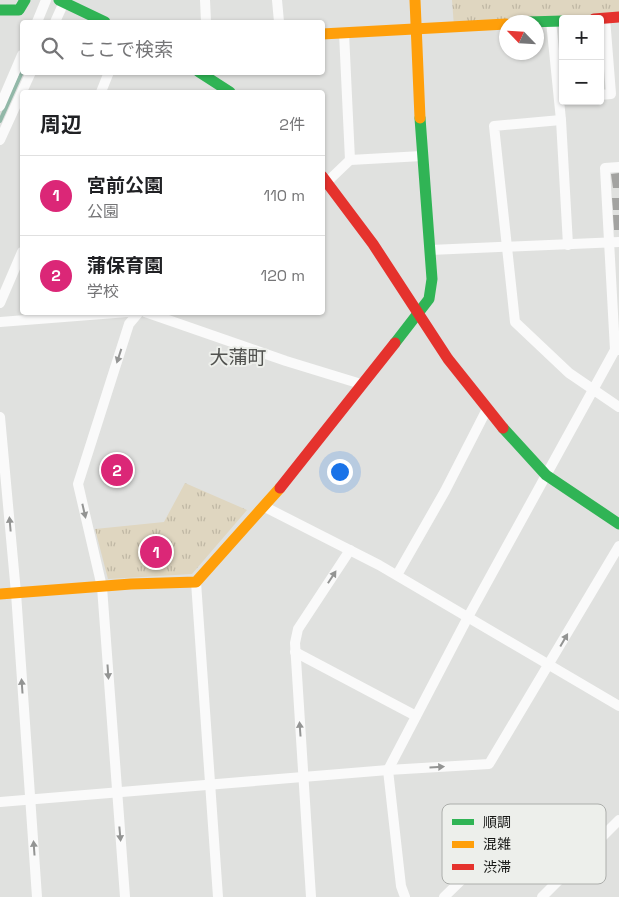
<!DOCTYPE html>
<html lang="ja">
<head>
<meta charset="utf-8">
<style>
	:root { --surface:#fff; --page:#f6f6f6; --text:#202124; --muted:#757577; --line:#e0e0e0; --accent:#db2777 }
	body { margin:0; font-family:"Space Grotesk","Noto Sans JP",sans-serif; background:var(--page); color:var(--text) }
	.controls { position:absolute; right:15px; top:15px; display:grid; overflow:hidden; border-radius:5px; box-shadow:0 1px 4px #0004 }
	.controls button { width:45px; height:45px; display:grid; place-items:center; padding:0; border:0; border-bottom:1px solid var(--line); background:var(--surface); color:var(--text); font:25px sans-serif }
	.compass { position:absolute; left:499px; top:15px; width:45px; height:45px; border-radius:50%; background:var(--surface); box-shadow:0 1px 4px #0004; rotate:295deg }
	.you { position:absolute; left:339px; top:471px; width:18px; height:18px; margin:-12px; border:4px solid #fff; border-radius:50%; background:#1a73e8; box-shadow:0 0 0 8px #1a73e833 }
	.badge { display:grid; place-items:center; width:32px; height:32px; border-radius:50%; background:var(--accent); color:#fff; font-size:16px; font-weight:700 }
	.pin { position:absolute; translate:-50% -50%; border:2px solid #fff; box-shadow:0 1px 5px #0006 }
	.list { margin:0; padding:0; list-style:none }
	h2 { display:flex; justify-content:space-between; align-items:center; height:65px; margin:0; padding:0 20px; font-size:21px }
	h2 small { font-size:16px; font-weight:400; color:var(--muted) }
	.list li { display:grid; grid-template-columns:32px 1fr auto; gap:15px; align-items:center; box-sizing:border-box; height:80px; padding:0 20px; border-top:1px solid var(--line) }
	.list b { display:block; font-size:19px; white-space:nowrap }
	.list p { margin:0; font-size:16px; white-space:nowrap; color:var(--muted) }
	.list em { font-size:16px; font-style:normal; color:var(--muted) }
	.icon { flex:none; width:28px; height:28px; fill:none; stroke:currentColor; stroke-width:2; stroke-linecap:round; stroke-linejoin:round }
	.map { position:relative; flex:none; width:619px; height:897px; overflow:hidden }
	.search { position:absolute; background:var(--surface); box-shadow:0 1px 4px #0004; left:20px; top:20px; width:305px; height:55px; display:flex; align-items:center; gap:12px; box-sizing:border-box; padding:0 18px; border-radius:5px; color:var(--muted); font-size:19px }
	.panel { position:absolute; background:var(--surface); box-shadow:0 1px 4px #0004; left:20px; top:90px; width:305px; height:225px; border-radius:5px }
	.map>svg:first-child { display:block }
	.park { fill:url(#park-tufts) }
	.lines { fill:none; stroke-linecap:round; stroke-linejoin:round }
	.stream { stroke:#92b8a8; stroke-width:4 }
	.building { fill:#a3a3a1 }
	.street { stroke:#fafafa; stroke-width:10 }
	.fast { stroke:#30b455; stroke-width:11 }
	.slow { stroke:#ff9f0a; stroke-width:11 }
	.jam { stroke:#e5322d; stroke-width:11 }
	.oneway { fill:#939493 }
	.labels { text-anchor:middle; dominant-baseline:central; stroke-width:4; stroke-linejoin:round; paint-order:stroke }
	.neighbourhood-label { font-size:19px; fill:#51524f; stroke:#edefeb }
	.key { fill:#edefeb; stroke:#acaeab; stroke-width:1 }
	.key-label { font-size:14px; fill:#161715 }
</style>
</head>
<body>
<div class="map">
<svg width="619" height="897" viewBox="0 0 619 897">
	<defs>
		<pattern id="park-tufts" width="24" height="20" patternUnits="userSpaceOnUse" patternTransform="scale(1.25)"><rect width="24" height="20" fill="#dfd6c0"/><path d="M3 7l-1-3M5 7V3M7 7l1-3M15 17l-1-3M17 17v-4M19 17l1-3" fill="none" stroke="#bfb7a4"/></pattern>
	</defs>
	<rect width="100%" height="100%" fill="#e0e1df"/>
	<g class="park">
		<path d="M 452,0 L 619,0 L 619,17 L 454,27 Z"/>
		<path d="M 185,483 L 247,510 L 192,574 L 108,579 L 95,529 L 164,522 Z"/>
	</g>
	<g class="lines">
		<path class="stream" d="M 0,121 L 22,72"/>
	</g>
	<g class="building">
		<path d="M 619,173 L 619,188 L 613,188 L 611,174 Z"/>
		<path d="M 612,198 L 619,198 L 619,210 L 613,210 Z"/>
		<path d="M 613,215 L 619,215 L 619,230 L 614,230 Z"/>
	</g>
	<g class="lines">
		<g class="street">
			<path d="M 205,0 L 206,22"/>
			<path d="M 277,0 L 279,22"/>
			<path d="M 551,21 L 561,120 L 494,126 L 515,322 L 569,373 L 619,407"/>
			<path d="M 37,22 L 46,0"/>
			<path d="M 55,22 L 65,0"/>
			<path d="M 344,33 L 350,160"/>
			<path d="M 101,92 L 109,72"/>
			<path d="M 600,95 L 611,94 L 605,18"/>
			<path d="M 0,106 L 22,55"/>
			<path d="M 561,120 L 568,245"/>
			<path d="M 0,140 L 31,72"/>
			<path d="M 328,181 L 350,160 L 422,156"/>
			<path d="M 430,250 L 619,242"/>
			<path d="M 0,303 L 22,252"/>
			<path d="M 145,312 L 286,361 L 361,384"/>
			<path d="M 0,322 L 128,312"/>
			<path d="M 615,350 L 605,168 L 619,167"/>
			<path d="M 0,417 L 16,593 L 37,897"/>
			<path d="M 265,507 L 379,565 L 619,706"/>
			<path d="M 397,575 L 445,491 L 487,409"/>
			<path d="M 196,582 L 218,897"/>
			<path d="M 295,652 L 416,716"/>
			<path d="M 0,802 L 388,770 L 489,764 L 619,546"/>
			<path d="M 125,897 L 102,587 L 78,484 L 129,324 L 139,312"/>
			<path d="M 311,897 L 295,643 L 298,629 L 350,550"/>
			<path d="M 405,897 L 401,886 L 388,770 L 468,617 L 615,350 L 619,350"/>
			<path d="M 444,897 L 528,815 L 575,861"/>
			<path d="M 542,897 L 619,820"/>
		</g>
		<g class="fast">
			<path d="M 59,0 L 105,22"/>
			<path d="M 0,10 L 19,10 L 25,0"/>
			<path d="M 527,22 L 563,21"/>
			<path d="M 199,72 L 230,92"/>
			<path d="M 395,343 L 429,299 L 432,279 L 420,118"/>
			<path d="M 503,428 L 546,475 L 619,524"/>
		</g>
		<g class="slow">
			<path d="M 415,0 L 420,118"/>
			<path d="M 322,34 L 506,24"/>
			<path d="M 0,594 L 131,584 L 196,582 L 280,488"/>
		</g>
		<g class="jam">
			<path d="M 594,19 L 619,17"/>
			<path d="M 322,176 L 373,244 L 448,359 L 503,428"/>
			<path d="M 280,488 L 395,343"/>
		</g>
	</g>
	<defs><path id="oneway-solid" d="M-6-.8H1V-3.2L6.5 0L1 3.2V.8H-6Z" transform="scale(1.25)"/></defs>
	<g class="oneway">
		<use href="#oneway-solid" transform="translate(119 356) rotate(108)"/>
		<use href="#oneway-solid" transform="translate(84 511) rotate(77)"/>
		<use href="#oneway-solid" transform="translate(10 524) rotate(-95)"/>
		<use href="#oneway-solid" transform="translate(332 577) rotate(-57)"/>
		<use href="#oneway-solid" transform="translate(564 640) rotate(-60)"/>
		<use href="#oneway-solid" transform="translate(108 672) rotate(86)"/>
		<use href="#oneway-solid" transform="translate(22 686) rotate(-94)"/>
		<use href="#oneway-solid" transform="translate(300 729) rotate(-94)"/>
		<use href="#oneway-solid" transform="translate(437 767) rotate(-3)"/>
		<use href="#oneway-solid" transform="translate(120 834) rotate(85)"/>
		<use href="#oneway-solid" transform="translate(34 848) rotate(-94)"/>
	</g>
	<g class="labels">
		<g class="neighbourhood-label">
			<text x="238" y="357">大蒲町</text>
		</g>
	</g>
	<rect x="442" y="804" width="164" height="80" rx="8" class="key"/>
	<rect x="452" y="819" width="22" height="6" fill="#30b455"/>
	<rect x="452" y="841" width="22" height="7" fill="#ff9f0a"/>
	<rect x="452" y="864" width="22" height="6" fill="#e5322d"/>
	<g class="key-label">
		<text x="483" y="827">順調</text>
		<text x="483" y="849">混雑</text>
		<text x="483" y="872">渋滞</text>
	</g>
</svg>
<div class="controls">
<button>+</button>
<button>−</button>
</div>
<svg class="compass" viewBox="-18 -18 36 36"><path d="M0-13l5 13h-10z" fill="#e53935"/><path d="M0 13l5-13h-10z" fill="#757577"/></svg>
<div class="you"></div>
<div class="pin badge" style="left:156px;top:552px">1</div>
<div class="pin badge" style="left:117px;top:470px">2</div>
<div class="search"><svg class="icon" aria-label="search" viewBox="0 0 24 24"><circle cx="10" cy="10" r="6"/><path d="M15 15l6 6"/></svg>ここで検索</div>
<section class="panel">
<h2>周辺<small>2件</small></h2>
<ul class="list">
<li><span class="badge">1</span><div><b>宮前公園</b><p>公園</p></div><em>110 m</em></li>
<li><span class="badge">2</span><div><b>蒲保育園</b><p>学校</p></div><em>120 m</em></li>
</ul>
</section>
</div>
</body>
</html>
